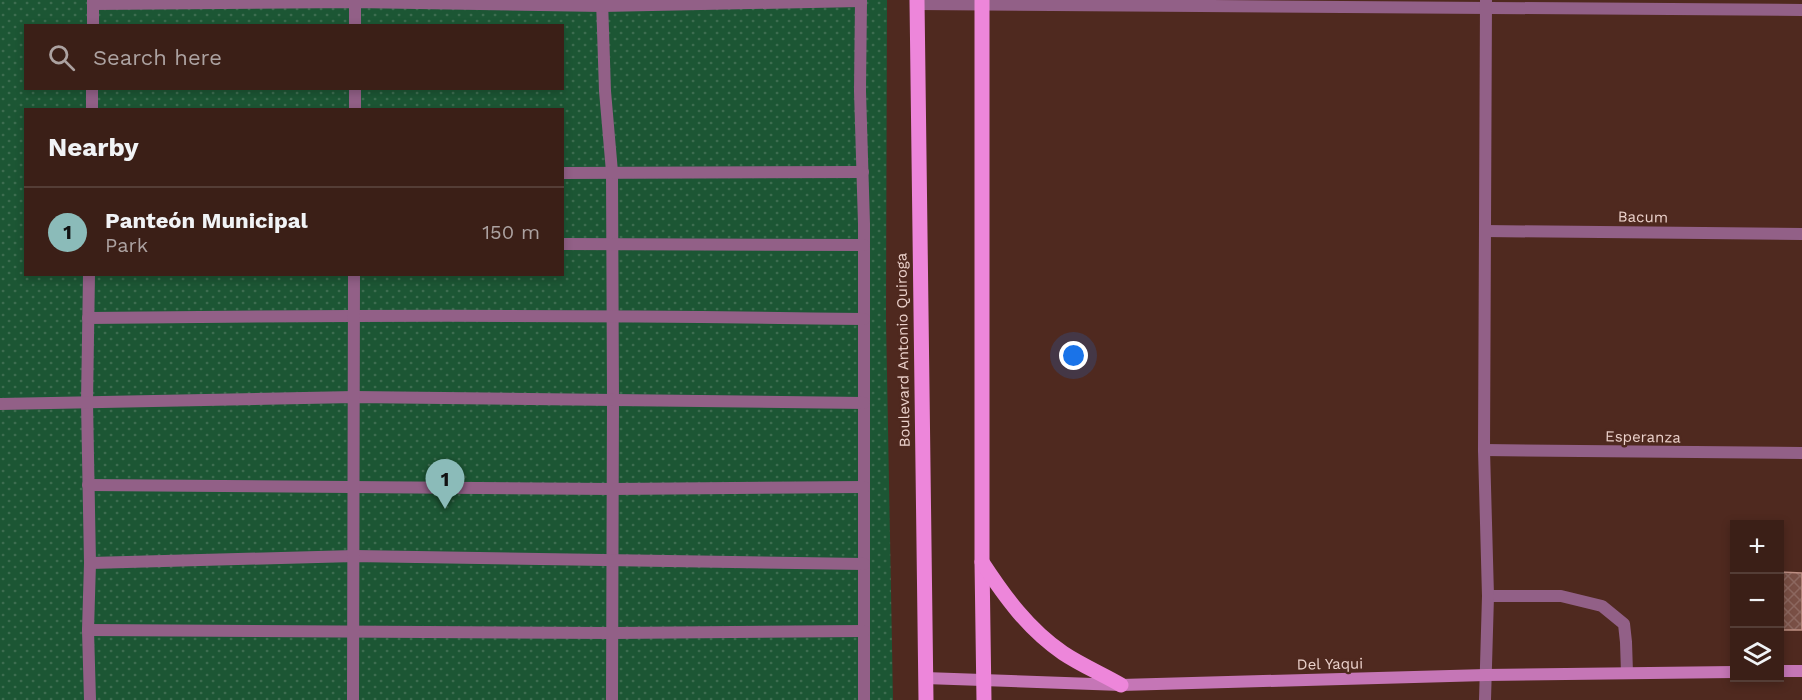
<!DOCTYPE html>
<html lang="en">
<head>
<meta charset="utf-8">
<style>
	:root { --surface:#3b1f17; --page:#462c24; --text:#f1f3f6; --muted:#aca2a1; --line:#543d36; --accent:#8bbbb9 }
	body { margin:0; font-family:"Work Sans",sans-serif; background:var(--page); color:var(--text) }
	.controls { position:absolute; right:18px; bottom:18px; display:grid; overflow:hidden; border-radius:0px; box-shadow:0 3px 9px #0003 }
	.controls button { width:54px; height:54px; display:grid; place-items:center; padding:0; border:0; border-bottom:2px solid var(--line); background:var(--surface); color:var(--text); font:30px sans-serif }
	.you { position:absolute; left:1074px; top:356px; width:21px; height:21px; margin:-15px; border:4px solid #fff; border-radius:50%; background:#1a73e8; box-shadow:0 0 0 9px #1a73e833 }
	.badge { display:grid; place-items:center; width:39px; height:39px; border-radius:50%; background:var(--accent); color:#111; font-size:20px; font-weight:700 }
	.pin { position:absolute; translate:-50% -50px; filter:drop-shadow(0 2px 3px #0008) }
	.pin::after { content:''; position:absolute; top:32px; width:21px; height:18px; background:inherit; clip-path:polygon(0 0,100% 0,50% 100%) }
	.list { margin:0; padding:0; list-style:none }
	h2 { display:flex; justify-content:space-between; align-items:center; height:78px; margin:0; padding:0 24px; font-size:26px }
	h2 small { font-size:20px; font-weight:400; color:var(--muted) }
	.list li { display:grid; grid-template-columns:39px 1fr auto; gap:18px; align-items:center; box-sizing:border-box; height:90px; padding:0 24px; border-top:2px solid var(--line) }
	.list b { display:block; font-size:22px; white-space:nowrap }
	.list p { margin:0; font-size:20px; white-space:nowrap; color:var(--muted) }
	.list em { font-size:20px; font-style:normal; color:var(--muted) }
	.icon { flex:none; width:33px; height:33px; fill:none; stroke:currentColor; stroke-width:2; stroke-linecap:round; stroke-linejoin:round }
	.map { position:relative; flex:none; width:1802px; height:700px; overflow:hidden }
	.search { position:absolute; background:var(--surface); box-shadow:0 3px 9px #0003; left:24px; top:24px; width:540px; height:66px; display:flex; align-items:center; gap:15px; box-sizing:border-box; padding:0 21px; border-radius:0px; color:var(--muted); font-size:22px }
	.panel { position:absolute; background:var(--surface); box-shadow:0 3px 9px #0003; left:24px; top:108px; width:540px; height:168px; border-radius:0px }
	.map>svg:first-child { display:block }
	.park { fill:url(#park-dots); fill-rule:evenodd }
	.building { fill:url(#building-cross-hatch); stroke:#bd8e83; stroke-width:1.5 }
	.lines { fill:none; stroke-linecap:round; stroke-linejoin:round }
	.service { stroke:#926087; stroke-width:12 }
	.minor { stroke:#926087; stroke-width:12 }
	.secondary { stroke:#c576b6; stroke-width:12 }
	.primary { stroke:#ed86da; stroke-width:15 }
	.labels { text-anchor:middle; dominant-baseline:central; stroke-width:5; stroke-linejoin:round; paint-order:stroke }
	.street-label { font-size:15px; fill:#ecd2cc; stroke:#4f291f }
</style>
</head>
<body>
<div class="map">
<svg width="1802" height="700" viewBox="0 0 1802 700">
	<defs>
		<pattern id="park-dots" width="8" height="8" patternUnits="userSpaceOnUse" patternTransform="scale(1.5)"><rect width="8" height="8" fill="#1c5634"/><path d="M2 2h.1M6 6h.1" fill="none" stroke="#3d6d50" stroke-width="1.8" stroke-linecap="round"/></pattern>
		<pattern id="building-cross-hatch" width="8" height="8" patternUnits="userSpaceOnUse" patternTransform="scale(1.5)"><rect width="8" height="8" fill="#794f45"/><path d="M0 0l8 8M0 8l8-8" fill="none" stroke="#8c675f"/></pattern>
	</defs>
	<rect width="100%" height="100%" fill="#4f291f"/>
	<path class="park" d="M 0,0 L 887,0 L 886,319 L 893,700 L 0,700 ZM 26,26 L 562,26 L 562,88 L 26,88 ZM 26,110 L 562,110 L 562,274 L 26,274 Z"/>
	<path class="building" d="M 1780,572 L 1802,573 L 1802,630 L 1780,630 Z"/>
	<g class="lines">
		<g class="service">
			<path d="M 602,0 L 605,91 L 612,172 L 613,400 L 612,700"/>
			<path d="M 861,0 L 860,91 L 864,224 L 864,700"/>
			<path d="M 93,4 L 355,2 L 602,6 L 861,1"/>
			<path d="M 93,26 L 93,0"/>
			<path d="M 355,26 L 355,0"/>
			<path d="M 92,110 L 92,88"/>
			<path d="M 355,110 L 355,88"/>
			<path d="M 562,173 L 863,172"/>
			<path d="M 562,244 L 864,245"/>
			<path d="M 89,274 L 87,402 L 90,563 L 88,630 L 90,700"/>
			<path d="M 88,318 C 347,315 605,315 864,319"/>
			<path d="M 0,404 L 354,397 L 864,403"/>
			<path d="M 88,485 L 612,489 L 864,487"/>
			<path d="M 90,563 L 354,556 L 864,564"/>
			<path d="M 1488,596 L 1561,596 L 1602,606 L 1624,624 L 1626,642 L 1627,673"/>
			<path d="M 88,630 L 612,633 L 864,631"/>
			<path d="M 353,700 L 354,274"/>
		</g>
		<g class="minor">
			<path d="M 917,4 L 1802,10"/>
			<path d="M 1485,231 L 1802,234"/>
			<path d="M 1484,450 L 1802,453"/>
			<path d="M 1485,700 L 1488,596 L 1484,450 L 1486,0"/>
		</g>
		<g class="secondary">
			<path d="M 1780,671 L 1802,671"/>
			<path d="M 925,678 L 1121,685 L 1486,675 L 1734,672"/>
		</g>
		<g class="primary">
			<path d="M 917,0 L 926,700"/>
			<path d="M 982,0 L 982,562 L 984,700"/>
			<path d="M 982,562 C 1005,597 1028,629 1063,653 C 1081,665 1102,674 1121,685"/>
		</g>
	</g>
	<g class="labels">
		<g class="street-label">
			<text transform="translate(1643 217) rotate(1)">Bacum</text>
			<text transform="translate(903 350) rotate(-91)">Boulevard Antonio Quiroga</text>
			<text transform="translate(1643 437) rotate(1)">Esperanza</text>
			<text transform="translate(1330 664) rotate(-1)">Del Yaqui</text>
		</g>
	</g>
</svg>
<div class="controls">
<button>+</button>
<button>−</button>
<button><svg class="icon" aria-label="layers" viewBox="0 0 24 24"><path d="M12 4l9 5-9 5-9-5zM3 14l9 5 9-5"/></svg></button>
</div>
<div class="you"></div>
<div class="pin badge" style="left:445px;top:509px">1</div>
<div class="search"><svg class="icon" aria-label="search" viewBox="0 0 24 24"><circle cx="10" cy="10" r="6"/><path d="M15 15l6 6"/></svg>Search here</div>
<section class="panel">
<h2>Nearby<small></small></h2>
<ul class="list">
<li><span class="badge">1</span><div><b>Panteón Municipal</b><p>Park</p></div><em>150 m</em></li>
</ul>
</section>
</div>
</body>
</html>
